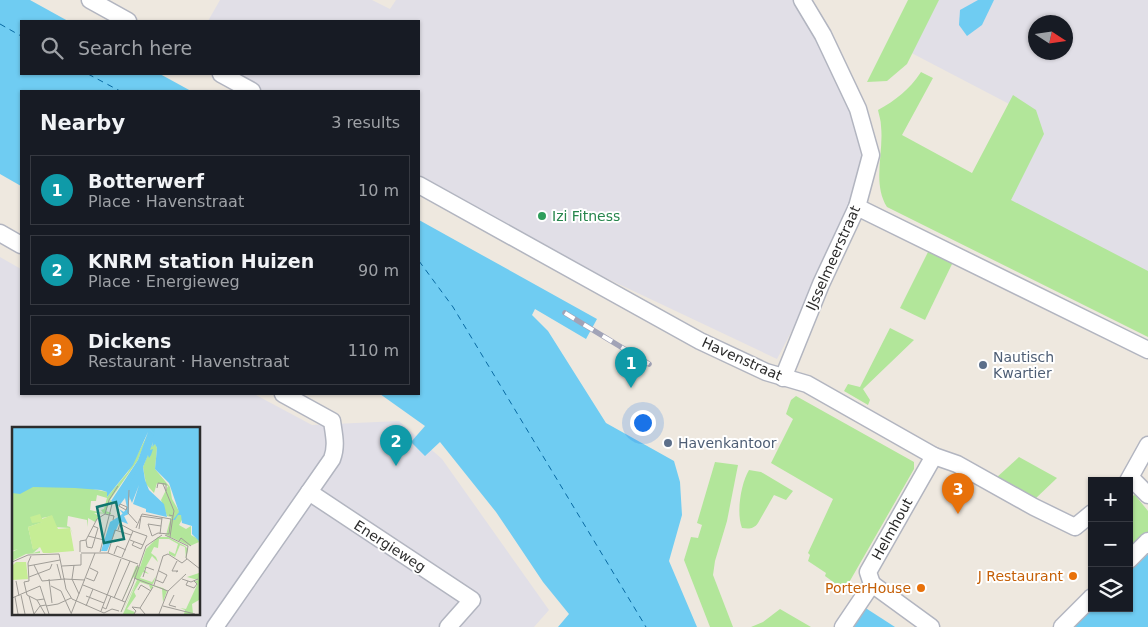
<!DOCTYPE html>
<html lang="en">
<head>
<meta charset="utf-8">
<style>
	:root { --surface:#171b24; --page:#20242c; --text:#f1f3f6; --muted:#9ea1a6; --line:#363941; --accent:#7c3aed }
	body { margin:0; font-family:"DejaVu Sans",sans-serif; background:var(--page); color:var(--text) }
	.controls { position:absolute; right:15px; bottom:15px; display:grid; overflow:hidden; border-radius:0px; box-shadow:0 1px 4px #0004 }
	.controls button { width:45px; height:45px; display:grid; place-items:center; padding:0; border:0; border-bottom:1px solid var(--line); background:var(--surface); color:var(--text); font:25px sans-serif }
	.compass { position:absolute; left:1028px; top:15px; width:45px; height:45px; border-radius:50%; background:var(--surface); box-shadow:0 1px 4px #0004; rotate:102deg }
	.you { position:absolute; left:642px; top:422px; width:18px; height:18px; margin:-12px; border:4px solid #fff; border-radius:50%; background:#1a73e8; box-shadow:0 0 0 8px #1a73e833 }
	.badge { display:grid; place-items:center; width:32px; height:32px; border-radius:50%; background:var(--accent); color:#fff; font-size:16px; font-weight:700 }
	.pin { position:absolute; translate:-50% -41px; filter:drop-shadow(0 1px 2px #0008) }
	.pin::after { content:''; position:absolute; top:26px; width:18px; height:15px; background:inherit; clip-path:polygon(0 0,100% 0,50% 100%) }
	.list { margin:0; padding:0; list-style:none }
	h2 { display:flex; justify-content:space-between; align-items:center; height:65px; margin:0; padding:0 20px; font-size:21px }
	h2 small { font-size:16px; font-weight:400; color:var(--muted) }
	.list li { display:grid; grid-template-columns:32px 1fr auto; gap:15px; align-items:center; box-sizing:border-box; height:70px; margin:0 10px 10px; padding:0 10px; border:1px solid var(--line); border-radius:0px }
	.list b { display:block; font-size:19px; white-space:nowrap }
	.list p { margin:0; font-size:16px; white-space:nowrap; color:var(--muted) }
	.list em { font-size:16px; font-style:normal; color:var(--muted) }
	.icon { flex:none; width:28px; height:28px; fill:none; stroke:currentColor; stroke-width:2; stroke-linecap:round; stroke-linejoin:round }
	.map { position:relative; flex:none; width:1148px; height:627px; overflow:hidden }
	.search { position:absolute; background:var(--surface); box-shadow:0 1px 4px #0004; left:20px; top:20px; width:400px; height:55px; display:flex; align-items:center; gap:12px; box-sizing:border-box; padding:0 18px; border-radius:0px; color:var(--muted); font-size:19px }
	.panel { position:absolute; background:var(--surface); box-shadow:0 1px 4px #0004; left:20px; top:90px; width:400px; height:305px; border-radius:0px }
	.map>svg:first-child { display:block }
	.industrial { fill:#e1dfe7; fill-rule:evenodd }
	.green { fill:#b2e69a }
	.water { fill:#6fccf2 }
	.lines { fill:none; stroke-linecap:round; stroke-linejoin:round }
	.ferry { stroke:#096aa3; stroke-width:1; stroke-dasharray:6 5; stroke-linecap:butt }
	.street-casing { stroke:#b2b5c0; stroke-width:19 }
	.street { stroke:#fff; stroke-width:16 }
	.rail-casing { stroke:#a1a3b7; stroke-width:5.5 }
	.rail { stroke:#fff; stroke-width:4; stroke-dasharray:11; stroke-linecap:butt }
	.leisure-dot { fill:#2e9e5b; stroke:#fff; stroke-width:2 }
	.service-dot { fill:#5c6f8a; stroke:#fff; stroke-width:2 }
	.food-dot { fill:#e8710a; stroke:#fff; stroke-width:2 }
	.labels { text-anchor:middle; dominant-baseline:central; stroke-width:4; stroke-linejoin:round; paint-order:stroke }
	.leisure-label { font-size:14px; fill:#27864d; stroke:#fff; text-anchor:start }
	.street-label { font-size:14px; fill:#2c2c2c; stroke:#fff }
	.service-label { font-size:14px; fill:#4e5e75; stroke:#fff; text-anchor:start }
	.food-label { font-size:14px; fill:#c56008; stroke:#fff; text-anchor:end }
	.inset-river { fill:none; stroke:#6fccf2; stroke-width:2.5 }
	.inset-road { fill:none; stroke:#a09d97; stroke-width:1 }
	.view { fill:#0f766e; fill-opacity:0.15; stroke:#0f766e; stroke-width:2.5 }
	.inset-edge { fill:none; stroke:#2c2c2c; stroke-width:2.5 }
</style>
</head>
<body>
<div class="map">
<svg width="1148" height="627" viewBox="0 0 1148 627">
	<rect width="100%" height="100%" fill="#eee8df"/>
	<g class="industrial">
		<path d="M 220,0 L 372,0 L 390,9 L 396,0 L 802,0 L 871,155 L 857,207 L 777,359 L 477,217 L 419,185 L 419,91 L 252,91 L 221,74 L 419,74 L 419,21 L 208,21 Z"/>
		<path d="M 924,0 L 1148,0 L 1148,289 L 965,197 L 1013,106 L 900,47 ZM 1036,22 L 1066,22 L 1066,52 L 1036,52 Z"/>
		<path d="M 0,257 L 21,269 L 21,394 L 254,394 L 312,425 L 399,421 L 442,459 L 549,610 L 534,627 L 0,627 ZM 14,428 L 199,428 L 199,613 L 14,613 Z"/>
	</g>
	<g class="green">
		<path d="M 908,0 L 939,0 L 907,64 L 887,81 L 867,82 Z"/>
		<path d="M 921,72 L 933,78 L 902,135 L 972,173 L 1013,95 L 1036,110 L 1044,134 L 1011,200 L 1148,271 L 1148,337 L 887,207 C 872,183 884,153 881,126 C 881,121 879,115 878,110 C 896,100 909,90 921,72 Z"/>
		<path d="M 929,250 L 953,262 L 925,320 L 900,308 Z"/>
		<path d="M 890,328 L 914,340 L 863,389 L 870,400 L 868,405 L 844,391 L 848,384 L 860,387 Z"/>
		<path d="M 796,396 L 914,462 L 914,469 L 847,586 L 836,584 L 825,576 L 826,573 L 808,561 L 810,555 L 808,553 L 833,499 L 771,463 L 793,419 L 786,414 L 791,400 Z"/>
		<path d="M 1019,457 L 1057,478 L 1034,500 L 996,478 Z"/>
		<path d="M 715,462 L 738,465 L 727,521 L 715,561 L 713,575 L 733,627 L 710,627 L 684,560 L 691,537 L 698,538 L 702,525 L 697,523 Z"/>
		<path d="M 749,470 L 761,472 L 793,491 L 786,500 L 774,495 L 758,523 C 754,529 749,529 742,528 C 736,513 741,483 749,470 Z"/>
		<path d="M 1135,495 L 1148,511 L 1148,533 L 1129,552 L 1129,497 Z"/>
		<path d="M 780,609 L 811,627 L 751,627 L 763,622 Z"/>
	</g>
	<g class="water">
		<path d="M 0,0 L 30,0 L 68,21 L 21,21 L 21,74 L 160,74 L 191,91 L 21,91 L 21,186 L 0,174 Z"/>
		<path d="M 978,0 L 994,0 L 982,25 L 967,36 L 959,25 L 960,10 Z"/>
		<path d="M 419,220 L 597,319 L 586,339 L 535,309 L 532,315 L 548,331 L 606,423 L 674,461 L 680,482 L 682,515 L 669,561 L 697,627 L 558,627 L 569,614 L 543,582 L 496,512 L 440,442 L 425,456 L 411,442 L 425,426 L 380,394 L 419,394 Z"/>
		<path d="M 1148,554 L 1148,627 L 1071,627 L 1092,608 L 1129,608 L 1129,572 Z"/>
		<path d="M 864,607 L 895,627 L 851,627 Z"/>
	</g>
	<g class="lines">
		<g class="ferry">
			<path d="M 0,24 L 21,36"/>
			<path d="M 88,74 L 120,91"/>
			<path d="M 419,261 L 453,307 L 646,627"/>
		</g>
		<g class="street-casing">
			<g id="street">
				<path d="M 90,0 L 128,21"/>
				<path d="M 221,74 L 252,91"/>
				<path d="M 419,185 L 700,341 L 766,372 L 807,384 L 934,456 L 957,464 L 1034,507 L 1075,527 L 1092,513"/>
				<path d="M 857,207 L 1148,350"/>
				<path d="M 0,233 L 21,245"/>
				<path d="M 783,378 L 821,284 L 857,207 L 871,155 L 858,109 L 823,35 L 802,0"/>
				<path d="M 1131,478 L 1148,495"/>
				<path d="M 1128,481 L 1148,445"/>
				<path d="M 309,492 L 472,600 L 448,627"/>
				<path d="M 1129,560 L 1148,541"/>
				<path d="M 872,584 L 931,627"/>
				<path d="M 215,627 L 332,459 C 337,446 334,435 332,421 L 283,394"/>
				<path d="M 843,627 L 872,584 L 868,572 L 934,456"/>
				<path d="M 1062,627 L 1092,597"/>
			</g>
		</g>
		<use href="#street" class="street"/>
		<g class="rail-casing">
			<path id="rail" d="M 565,313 L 649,364"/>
		</g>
		<use href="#rail" class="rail"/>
	</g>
	<circle class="leisure-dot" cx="542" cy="216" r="5"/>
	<g class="service-dot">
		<circle cx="983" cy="365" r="5"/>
		<circle cx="668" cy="443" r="5"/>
	</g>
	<g class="food-dot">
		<circle cx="1073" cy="576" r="5"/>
		<circle cx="921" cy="588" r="5"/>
	</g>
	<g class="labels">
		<g class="leisure-label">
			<text x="552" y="216">Izi Fitness</text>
		</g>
		<g class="street-label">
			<text transform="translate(833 258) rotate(-66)">IJsselmeerstraat</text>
			<text transform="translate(742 359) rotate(24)">Havenstraat</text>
			<text transform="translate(892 529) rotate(-61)">Helmhout</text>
			<text transform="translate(390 546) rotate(33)">Energieweg</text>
		</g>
		<g class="service-label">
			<text x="993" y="357">Nautisch<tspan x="993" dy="16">Kwartier</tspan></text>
			<text x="678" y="443">Havenkantoor</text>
		</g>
		<g class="food-label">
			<text x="1063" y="576">J Restaurant</text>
			<text x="911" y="588">PorterHouse</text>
		</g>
	</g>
	<g transform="translate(12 427)">
		<rect width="188" height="188" fill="#eee8df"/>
		<path d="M 137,5 L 126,33 L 98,73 L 103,77 L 97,75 L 94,84 L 99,86 L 99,87 L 82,86 L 87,89 L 83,95 L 76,91 L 76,100 L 75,93 L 56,89 L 55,99 L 58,100 L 61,108 L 58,101 L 43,100 L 40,89 L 30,91 L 31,95 L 16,100 L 21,122 L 28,120 L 21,126 L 28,124 L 28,126 L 14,127 L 0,134 L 0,125 L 6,122 L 0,124 L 0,8 L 85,49 L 91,47 L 104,50 L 111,42 L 103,53 L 90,50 L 88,58 L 81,62 L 95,65 L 95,70 L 116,45 ZM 85,68 L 95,71 L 92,82 L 89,83 L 91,86 L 78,83 L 79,74 L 84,74 ZM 141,14 L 140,20 L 143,16 L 145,21 L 143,42 L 158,60 L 160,72 L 171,91 L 167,98 L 174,102 L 179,99 L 179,108 L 186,112 L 187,115 L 178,119 L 154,108 L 159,90 L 155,89 L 149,73 L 156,59 L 145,56 L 142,66 L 134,57 L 131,40 ZM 146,110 L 156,110 L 173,119 L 176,122 L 174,132 L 173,120 L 168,118 L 163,130 L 157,127 L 157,124 L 163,127 L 166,117 L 157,112 L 147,112 L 146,121 L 142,120 L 139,126 L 144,130 L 146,135 L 140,129 L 132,143 L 137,147 L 131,145 L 128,151 L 140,155 L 144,149 L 141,157 L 136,157 L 151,161 L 155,164 L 151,175 L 150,162 L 141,159 L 139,163 L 137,158 L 128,155 L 122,165 L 124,169 L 115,182 L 123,185 L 122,187 L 111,187 L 125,155 L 109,187 L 125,153 L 121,150 L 111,173 L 124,139 L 128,140 L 134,122 ZM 187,146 L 187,173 L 180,177 L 181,187 L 172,187 L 173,183 L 168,181 L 174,182 L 185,158 L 183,154 L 186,153 L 175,150 Z" fill="#b2e69a" fill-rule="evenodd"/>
		<path d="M 28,87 L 30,92 L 40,88 L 46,102 L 58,101 L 62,124 L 38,126 L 31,126 L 28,120 L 21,123 L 16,100 L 30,95 L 20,96 L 18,90 ZM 4,135 L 14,135 L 16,152 L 0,153 L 0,139 Z" fill="#c6ed95"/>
		<path d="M 0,0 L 187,0 L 187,114 L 180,107 L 180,99 L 170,96 L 169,88 L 166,88 L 163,93 L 161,93 L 167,85 L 157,56 L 143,42 L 145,21 L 143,17 L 140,20 L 141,15 L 138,23 L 141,22 L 139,28 L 137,31 L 136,28 L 131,40 L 133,53 L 137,63 L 152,77 L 155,90 L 134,85 L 134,82 L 121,77 L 127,58 L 120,76 L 117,69 L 117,87 L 112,89 L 116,97 L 108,94 L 95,124 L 89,124 L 98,95 L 111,87 L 107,82 L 112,85 L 115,81 L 113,71 L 107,79 L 99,74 L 126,33 L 136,5 L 121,38 L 95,70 L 95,65 L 89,63 L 63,61 L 21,60 L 8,67 L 0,66 Z" fill="#6fccf2"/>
		<path class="inset-river" d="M 116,73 L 117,56 L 144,0M 92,124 L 98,101 L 115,84"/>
		<path class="inset-road" d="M 151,57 L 162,84 L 161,89 L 157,88M 145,61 L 146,56 L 154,57 L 154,64M 117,63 L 116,86 L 125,96M 108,77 L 115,80 L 114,83 L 107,79 ZM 93,87 L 97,73 L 106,59M 81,99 L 86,101 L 81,118M 124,101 L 130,87 L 159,92 L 157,107 L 146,106 L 140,109 L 136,97 L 149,99M 127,102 L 129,89 L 150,92M 106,103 L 108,97 L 121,104M 148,107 L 150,91M 153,108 L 176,119 L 174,131 L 188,142M 76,109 L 92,113M 158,110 L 161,89M 74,113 L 75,120 L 80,121 L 81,118M 118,113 L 131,118 L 135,109 L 121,104M 167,114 L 169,111 L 179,119M 122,115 L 120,118 L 129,122 L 131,118M 68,125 L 68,114 L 74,113 L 85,92 L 93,87 L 102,89 L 101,93M 88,125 L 100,77M 69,126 L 96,126 L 126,137M 96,126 L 103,103 L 119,108M 47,127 L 54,162 L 60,172 L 92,186 L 100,182 L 107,184M 102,127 L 105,119 L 114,123M 151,129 L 156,127 L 170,136 L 175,132M 110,130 L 121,104M 0,135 L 16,128 L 47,127M 45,137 L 49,152M 22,138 L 30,154M 62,138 L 60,152 L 67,167M 16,139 L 48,133M 50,139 L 69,138 L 69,127M 164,145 L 166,144 L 160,144 L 165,134M 17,150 L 38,142 L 40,137M 131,150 L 134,140 L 142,143M 74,151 L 82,154 L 86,145 L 78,141M 122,151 L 156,164M 37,152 L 40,176M 52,152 L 73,153M 170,152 L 179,155 L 186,152M 144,153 L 151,156 L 155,148 L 147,144M 4,154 L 7,169M 17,154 L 16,136 L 19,129M 17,154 L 12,155 L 15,168 L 25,173 L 32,172M 30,154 L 53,152M 176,154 L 174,158 L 182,161 L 185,157 L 182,154M 121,157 L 134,119 L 150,108M 71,158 L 113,175M 142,158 L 151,129M 28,159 L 37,187M 39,159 L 49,164 L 59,186M 126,163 L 129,158 L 139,164M 156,164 L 174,147M 9,168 L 13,187M 162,168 L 157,178 L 164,180M 17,169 L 22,187M 74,169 L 92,176M 3,170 L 6,187M 0,171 L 28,159M 102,171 L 118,134M 25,173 L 33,187M 110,174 L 126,138M 34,179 L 46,177 L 59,171M 74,179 L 81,162M 151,179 L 183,187M 90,180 L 94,182 L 99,169M 89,184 L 109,132M 109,185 L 121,157M 22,187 L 28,179 L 34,178M 59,187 L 83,126M 122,187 L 124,184 L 120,180 L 128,181M 133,187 L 128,181 L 141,160M 147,187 L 156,164"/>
		<path class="view" d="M 104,75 L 112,112 L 92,116 L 85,80 Z"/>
		<rect width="188" height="188" class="inset-edge"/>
	</g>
</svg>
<div class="controls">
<button>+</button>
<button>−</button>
<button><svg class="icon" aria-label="layers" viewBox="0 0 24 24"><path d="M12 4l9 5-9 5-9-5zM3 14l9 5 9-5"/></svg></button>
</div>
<svg class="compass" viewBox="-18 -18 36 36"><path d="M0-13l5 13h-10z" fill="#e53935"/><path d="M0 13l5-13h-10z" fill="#9ea1a6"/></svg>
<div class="you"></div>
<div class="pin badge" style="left:631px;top:388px;background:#0f9aa8">1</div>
<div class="pin badge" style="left:396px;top:466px;background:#0f9aa8">2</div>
<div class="pin badge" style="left:958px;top:514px;background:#e8710a">3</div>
<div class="search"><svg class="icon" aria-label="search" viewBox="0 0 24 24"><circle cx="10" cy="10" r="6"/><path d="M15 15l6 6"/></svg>Search here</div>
<section class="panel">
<h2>Nearby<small>3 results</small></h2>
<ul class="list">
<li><span class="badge" style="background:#0f9aa8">1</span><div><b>Botterwerf</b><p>Place · Havenstraat</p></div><em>10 m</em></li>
<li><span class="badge" style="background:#0f9aa8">2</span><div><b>KNRM station Huizen</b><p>Place · Energieweg</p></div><em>90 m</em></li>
<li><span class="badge" style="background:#e8710a">3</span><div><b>Dickens</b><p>Restaurant · Havenstraat</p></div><em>110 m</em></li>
</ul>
</section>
</div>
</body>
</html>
